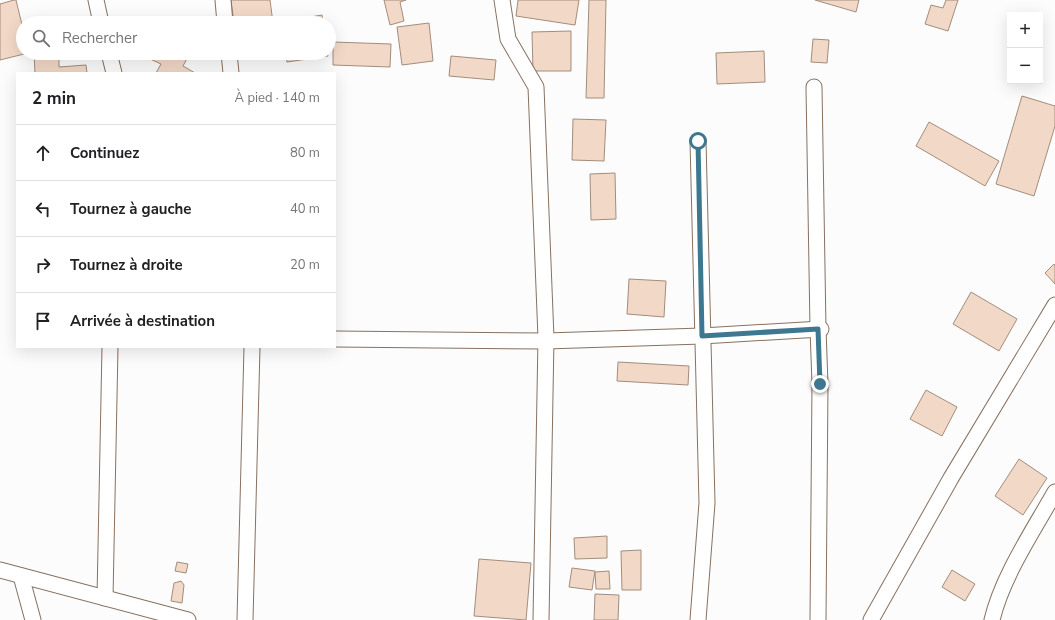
<!DOCTYPE html>
<html lang="fr">
<head>
<meta charset="utf-8">
<style>
	:root { --surface:#fff; --page:#f6f6f6; --text:#202124; --muted:#757577; --line:#e0e0e0 }
	body { margin:0; font-family:"Nunito Sans",sans-serif; background:var(--page); color:var(--text) }
	.controls { position:absolute; right:12px; top:12px; display:grid; overflow:hidden; border-radius:0px; box-shadow:0 4px 16px #0002 }
	.controls button { width:36px; height:36px; display:grid; place-items:center; padding:0; border:0; border-bottom:1px solid var(--line); background:var(--surface); color:var(--text); font:20px sans-serif }
	.stop { position:absolute; width:12px; height:12px; margin:-9px; border:3px solid #3d7890; border-radius:50%; background:#fff }
	.stop.end { background:#3d7890; border-color:#fff; box-shadow:0 1px 4px #0008 }
	.list { margin:0; padding:0; list-style:none }
	h2 { display:flex; justify-content:space-between; align-items:center; height:52px; margin:0; padding:0 16px; font-size:17px }
	h2 small { font-size:13px; font-weight:400; color:var(--muted) }
	.list li { display:grid; grid-template-columns:26px 1fr auto; gap:12px; align-items:center; box-sizing:border-box; height:56px; padding:0 16px; border-top:1px solid var(--line) }
	.list b { display:block; font-size:15px; white-space:nowrap }
	.list em { font-size:13px; font-style:normal; color:var(--muted) }
	.icon { flex:none; width:22px; height:22px; fill:none; stroke:currentColor; stroke-width:2; stroke-linecap:round; stroke-linejoin:round }
	.map { position:relative; flex:none; width:1055px; height:620px; overflow:hidden }
	.search { position:absolute; background:var(--surface); box-shadow:0 4px 16px #0002; left:16px; top:16px; width:320px; height:44px; display:flex; align-items:center; gap:10px; box-sizing:border-box; padding:0 14px; border-radius:22px; color:var(--muted); font-size:15px }
	.panel { position:absolute; background:var(--surface); box-shadow:0 4px 16px #0002; left:16px; top:72px; width:320px; height:276px; border-radius:0px }
	.map>svg:first-child { display:block }
	.building { fill:#f2d9c7; stroke:#a48c7b }
	.lines { fill:none; stroke-linecap:round; stroke-linejoin:round }
	.street-casing { stroke:#877160; stroke-width:17 }
	.street { stroke:#fff; stroke-width:15 }
	.route { stroke:#3d7890; stroke-width:5 }
</style>
</head>
<body>
<div class="map">
<svg width="1055" height="620" viewBox="0 0 1055 620">
	<rect width="100%" height="100%" fill="#fcfcfc"/>
	<g class="building">
		<path d="M 14,0 L 16,0 L 23,29 L 23,53 L 28,53 L 0,60 L 0,4 Z"/>
		<path d="M 231,0 L 270,0 L 273,23 L 234,23 Z"/>
		<path d="M 384,0 L 406,0 L 400,2 L 404,21 L 390,25 Z"/>
		<path d="M 518,0 L 579,0 L 575,25 L 516,16 Z"/>
		<path d="M 589,0 L 606,0 L 604,98 L 586,98 Z"/>
		<path d="M 815,0 L 859,0 L 856,12 Z"/>
		<path d="M 946,0 L 958,0 L 948,31 L 925,24 L 931,5 L 943,8 Z"/>
		<path d="M 322,15 L 323,23 L 281,23 L 281,22 Z"/>
		<path d="M 429,23 L 433,61 L 402,65 L 397,27 Z"/>
		<path d="M 571,31 L 571,71 L 533,71 L 532,32 Z"/>
		<path d="M 813,39 L 829,40 L 827,63 L 811,62 Z"/>
		<path d="M 333,42 L 391,44 L 390,67 L 333,65 Z"/>
		<path d="M 764,51 L 765,82 L 717,84 L 716,53 Z"/>
		<path d="M 34,53 L 59,53 L 59,67 L 86,65 L 87,73 L 35,73 Z"/>
		<path d="M 148,53 L 190,53 L 183,66 L 195,73 L 156,73 L 161,64 L 146,57 Z"/>
		<path d="M 286,53 L 327,53 L 328,56 L 287,62 Z"/>
		<path d="M 451,56 L 496,60 L 494,80 L 449,76 Z"/>
		<path d="M 1022,96 L 1055,106 L 1055,126 L 1034,196 L 996,184 Z"/>
		<path d="M 573,119 L 606,120 L 604,161 L 572,160 Z"/>
		<path d="M 929,122 L 999,161 L 985,186 L 916,146 Z"/>
		<path d="M 615,173 L 616,219 L 591,220 L 590,174 Z"/>
		<path d="M 1054,264 L 1055,266 L 1055,284 L 1045,273 Z"/>
		<path d="M 629,279 L 666,281 L 664,317 L 627,314 Z"/>
		<path d="M 971,292 L 1017,319 L 999,351 L 953,324 Z"/>
		<path d="M 618,362 L 689,366 L 688,385 L 617,381 Z"/>
		<path d="M 926,390 L 957,407 L 942,436 L 910,419 Z"/>
		<path d="M 1019,459 L 1047,478 L 1023,515 L 995,496 Z"/>
		<path d="M 607,536 L 607,558 L 575,559 L 574,538 Z"/>
		<path d="M 641,550 L 641,590 L 622,590 L 621,551 Z"/>
		<path d="M 479,559 L 531,563 L 526,620 L 474,616 Z"/>
		<path d="M 177,562 L 188,564 L 186,573 L 175,571 Z"/>
		<path d="M 572,568 L 595,571 L 592,590 L 569,587 Z"/>
		<path d="M 952,570 L 975,584 L 965,601 L 942,587 Z"/>
		<path d="M 609,571 L 610,589 L 596,589 L 595,572 Z"/>
		<path d="M 181,581 L 184,585 L 182,603 L 171,601 L 174,583 Z"/>
		<path d="M 595,594 L 619,595 L 618,620 L 594,620 Z"/>
	</g>
	<g class="lines">
		<g class="street-casing">
			<g id="street">
				<path d="M 96,0 L 101,23"/>
				<path d="M 223,0 L 225,23"/>
				<path d="M 502,0 L 508,39 L 536,87 L 546,338 L 541,620"/>
				<path d="M 109,53 L 114,73"/>
				<path d="M 229,53 L 231,73"/>
				<path d="M 814,87 L 818,329 L 820,384 L 818,620"/>
				<path d="M 335,339 L 546,341 L 702,336 L 821,329"/>
				<path d="M 0,570 L 188,620"/>
				<path d="M 21,576 L 33,620"/>
				<path d="M 105,598 L 110,347"/>
				<path d="M 245,620 L 252,347"/>
				<path d="M 698,620 L 707,503 L 698,141"/>
				<path d="M 871,620 L 951,478 L 1055,305"/>
				<path d="M 992,620 C 1002,577 1033,531 1055,492"/>
			</g>
		</g>
		<use href="#street" class="street"/>
	</g>
	<g class="lines">
		<path class="route" d="M 698,141 L 702,336 L 818,329 L 820,384"/>
	</g>
</svg>
<div class="controls">
<button>+</button>
<button>−</button>
</div>
<div class="stop" style="left:698px;top:141px"></div>
<div class="stop end" style="left:820px;top:384px"></div>
<div class="search"><svg class="icon" aria-label="search" viewBox="0 0 24 24"><circle cx="10" cy="10" r="6"/><path d="M15 15l6 6"/></svg>Rechercher</div>
<section class="panel">
<h2>2 min<small>À pied · 140 m</small></h2>
<ul class="list">
<li><svg class="icon" aria-label="ahead" viewBox="0 0 24 24"><path d="M12 20V5M6 11l6-6 6 6"/></svg><div><b>Continuez</b></div><em>80 m</em></li>
<li><svg class="icon" aria-label="left" viewBox="0 0 24 24"><path d="M17 20v-9H6M10 6l-5 5 5 5"/></svg><div><b>Tournez à gauche</b></div><em>40 m</em></li>
<li><svg class="icon" aria-label="right" viewBox="0 0 24 24"><path d="M7 20v-9h11M14 6l5 5-5 5"/></svg><div><b>Tournez à droite</b></div><em>20 m</em></li>
<li><svg class="icon" aria-label="arrive" viewBox="0 0 24 24"><path d="M6 21V4h12l-3 4 3 4H6"/></svg><div><b>Arrivée à destination</b></div></li>
</ul>
</section>
</div>
</body>
</html>
